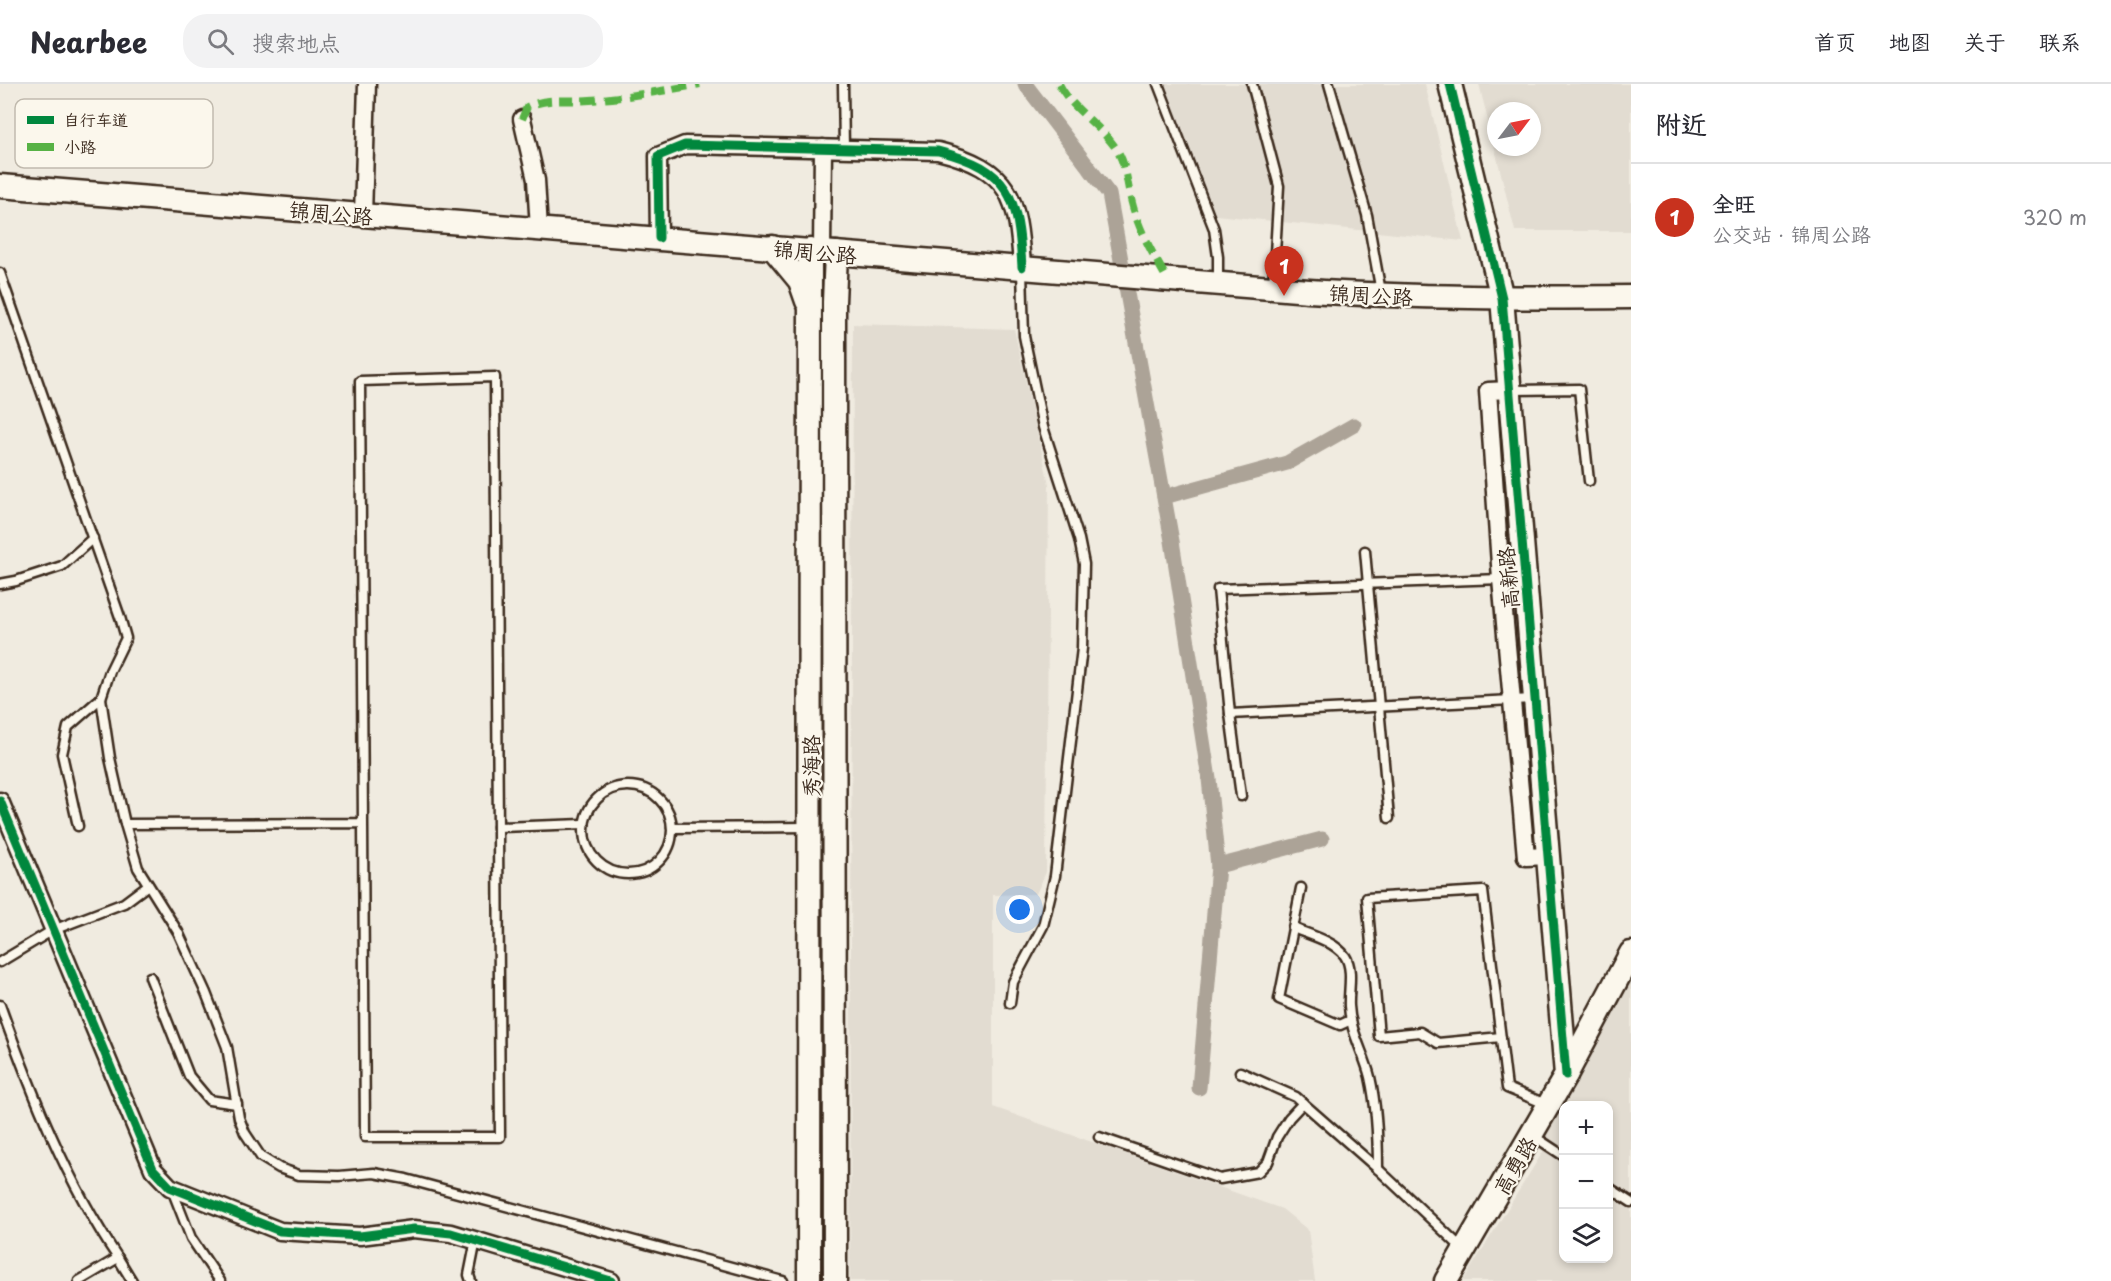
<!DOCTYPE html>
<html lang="zh">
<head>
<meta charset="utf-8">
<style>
	:root { --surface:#fff; --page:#f2f2f3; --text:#2b2b33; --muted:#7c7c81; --line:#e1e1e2; --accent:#c8321e }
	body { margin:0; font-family:"Playpen Sans","LXGW WenKai TC",sans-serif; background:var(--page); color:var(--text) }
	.controls { position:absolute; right:18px; bottom:18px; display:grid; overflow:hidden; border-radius:12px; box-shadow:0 3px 9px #0003 }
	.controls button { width:54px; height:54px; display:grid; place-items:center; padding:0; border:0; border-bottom:2px solid var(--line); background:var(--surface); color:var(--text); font:30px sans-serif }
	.compass { position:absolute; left:1487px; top:18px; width:54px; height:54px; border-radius:50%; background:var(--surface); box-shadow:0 3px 9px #0003; rotate:58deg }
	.you { position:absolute; left:1020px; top:826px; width:21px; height:21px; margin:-15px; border:4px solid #fff; border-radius:50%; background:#1a73e8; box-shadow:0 0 0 9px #1a73e833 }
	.badge { display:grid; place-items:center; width:39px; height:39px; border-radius:50%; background:var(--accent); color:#fff; font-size:20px; font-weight:700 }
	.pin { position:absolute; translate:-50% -50px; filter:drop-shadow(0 2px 3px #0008) }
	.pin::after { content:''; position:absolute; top:32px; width:21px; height:18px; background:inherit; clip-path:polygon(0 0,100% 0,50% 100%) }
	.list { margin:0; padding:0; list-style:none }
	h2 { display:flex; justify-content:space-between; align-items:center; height:78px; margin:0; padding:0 24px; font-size:26px }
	h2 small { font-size:20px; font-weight:400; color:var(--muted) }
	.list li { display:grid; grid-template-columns:39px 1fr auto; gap:18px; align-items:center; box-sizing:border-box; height:108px; padding:0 24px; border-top:2px solid var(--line) }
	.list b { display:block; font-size:22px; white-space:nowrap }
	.list p { margin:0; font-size:20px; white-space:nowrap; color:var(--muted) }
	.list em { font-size:20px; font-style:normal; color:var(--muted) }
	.icon { flex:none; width:33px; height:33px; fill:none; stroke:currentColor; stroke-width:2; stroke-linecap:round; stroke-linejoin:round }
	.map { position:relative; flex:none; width:1631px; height:1197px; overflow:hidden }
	header { display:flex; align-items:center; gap:36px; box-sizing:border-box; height:84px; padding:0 30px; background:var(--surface); border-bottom:2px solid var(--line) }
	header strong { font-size:28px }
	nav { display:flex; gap:33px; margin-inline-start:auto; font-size:21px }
	.search { width:420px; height:54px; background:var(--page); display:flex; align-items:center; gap:15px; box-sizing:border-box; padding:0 21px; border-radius:24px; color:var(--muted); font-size:22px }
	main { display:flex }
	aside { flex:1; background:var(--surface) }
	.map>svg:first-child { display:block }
	.built { fill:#e2dcd1; fill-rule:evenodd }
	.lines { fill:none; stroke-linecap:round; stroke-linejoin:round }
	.canal { stroke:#aca397; stroke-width:15 }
	.lane-casing { stroke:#3b2a1e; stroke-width:13 }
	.street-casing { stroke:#3b2a1e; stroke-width:21 }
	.secondary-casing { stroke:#3b2a1e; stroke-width:27 }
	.lane { stroke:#fbf7ec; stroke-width:8 }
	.street { stroke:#fbf7ec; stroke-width:16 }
	.secondary { stroke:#fbf7ec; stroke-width:22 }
	.quiet { stroke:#57b245; stroke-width:8; stroke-dasharray:15 8; stroke-linecap:butt }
	.cycleway-casing { stroke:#fbf7ec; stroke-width:13 }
	.cycleway { stroke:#00873e; stroke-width:9 }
	.labels { text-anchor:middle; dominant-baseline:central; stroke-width:4.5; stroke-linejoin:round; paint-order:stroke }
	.street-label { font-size:21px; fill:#3b2a1e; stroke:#fbf7ec }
	.key { fill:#fbf7ec; stroke:#c1baae; stroke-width:1.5 }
	.key-label { font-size:16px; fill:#3b2a1e }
</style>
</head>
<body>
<header>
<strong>Nearbee</strong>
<div class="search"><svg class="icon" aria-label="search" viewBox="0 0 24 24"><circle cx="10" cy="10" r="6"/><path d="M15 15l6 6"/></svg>搜索地点</div>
<nav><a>首页</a><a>地图</a><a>关于</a><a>联系</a></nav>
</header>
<main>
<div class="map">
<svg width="1631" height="1197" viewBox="0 0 1631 1197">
	<rect width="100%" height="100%" fill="#f0ebe0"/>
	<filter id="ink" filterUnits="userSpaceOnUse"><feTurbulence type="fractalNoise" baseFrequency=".0167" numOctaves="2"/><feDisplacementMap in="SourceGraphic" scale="12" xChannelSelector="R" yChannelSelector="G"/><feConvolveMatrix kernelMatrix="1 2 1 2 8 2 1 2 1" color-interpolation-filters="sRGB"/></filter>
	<g filter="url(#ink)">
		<g class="built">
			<path d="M 1165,0 L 1425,0 L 1463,157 L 1216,131 Z"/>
			<path d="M 1479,0 L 1631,0 L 1631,147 L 1515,147 ZM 1496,27 L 1532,27 L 1532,63 L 1496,63 Z"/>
			<path d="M 853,240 L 1014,245 L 1049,400 L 1046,788 L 1036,810 L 993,811 L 993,1023 L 1282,1125 L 1308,1146 L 1315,1197 L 850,1197 Z"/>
			<path d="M 1631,888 L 1631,1110 L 1609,1095 L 1608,1022 L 1564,1022 L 1563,1066 L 1541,1051 Z"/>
			<path d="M 1544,1066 L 1563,1079 L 1564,1174 L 1608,1174 L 1609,1109 L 1631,1124 L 1631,1197 L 1463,1197 Z"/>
		</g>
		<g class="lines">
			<g class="canal">
				<path d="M 1025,0 L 1109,110 L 1172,457 L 1209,695 L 1218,782 L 1199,1004"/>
				<path d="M 1164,413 L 1287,379 L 1354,341"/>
				<path d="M 1218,782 L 1322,755"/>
			</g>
			<g class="lane-casing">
				<g id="lane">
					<path d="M 843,0 L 844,65"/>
					<path d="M 1158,0 L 1214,145 L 1218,173 L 1218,199"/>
					<path d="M 1252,0 L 1279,102 L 1273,203"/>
					<path d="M 1329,0 L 1367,131 L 1381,208"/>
					<path d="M 0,189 L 120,533 L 126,554 L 110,587 L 101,614 L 110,674 L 125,740 L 138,784 L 178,848 L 206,909 L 227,963 L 239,1034 L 245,1049 L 261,1073 L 279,1084 L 299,1091 L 339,1092 L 374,1089 L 406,1095 L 783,1197"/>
					<path d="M 1510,306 L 1579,305 L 1589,397"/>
					<path d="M 1365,467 L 1389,734"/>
					<path d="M 0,500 L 16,497 L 62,482 L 93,454"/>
					<path d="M 1230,630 L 1535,615"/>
					<circle cx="628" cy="746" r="44"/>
					<path d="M 1241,712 L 1230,630 L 1218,505 L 1501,495"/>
					<path d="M 125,740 L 363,739 L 365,1053 L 500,1053 L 495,293 L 360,297 L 363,739"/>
					<path d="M 78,742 L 62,670 L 68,643 L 101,614"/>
					<path d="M 498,743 L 584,740"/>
					<path d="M 672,744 L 809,743"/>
					<path d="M 1301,804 L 1279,915 L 1340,941 L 1351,936"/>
					<path d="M 1293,844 C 1310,851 1334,857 1345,872 C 1354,885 1348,908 1349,922 C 1350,947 1364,969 1370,993 C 1377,1024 1378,1054 1378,1085"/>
					<path d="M 0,878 L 53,846 L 124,819 L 148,801"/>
					<path d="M 150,893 L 189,992 L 209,1016 L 237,1020"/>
					<path d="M 1010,919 L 1013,898 L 1043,842 L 1055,792 L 1082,564 L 1084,480 L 1079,455 L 1043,343 L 1024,252 L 1022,187"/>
					<path d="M 0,921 C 32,1010 65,1095 118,1174"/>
					<path d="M 1501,953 L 1438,959 L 1420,948 L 1379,952 L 1367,814 L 1483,807 L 1507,1004 L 1548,1021"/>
					<path d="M 1240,988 L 1296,1013 L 1378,1085 L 1464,1166"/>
					<path d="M 1532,1051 L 1564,1072"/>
					<path d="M 1099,1053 L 1220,1095 L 1258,1088 L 1268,1078 L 1277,1053 L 1289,1034 L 1303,1019"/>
					<path d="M 171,1103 L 191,1154 L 220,1197"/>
					<path d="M 1608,1103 L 1631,1118"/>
					<path d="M 79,1197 L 118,1174 L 132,1197"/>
					<path d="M 471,1197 L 469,1191 L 476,1156"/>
				</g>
			</g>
			<g class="street-casing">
				<g id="street">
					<path d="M 522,35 L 536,96 L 539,145"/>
					<path d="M 363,131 L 367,0"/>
					<path d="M 659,154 L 658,72 L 685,61 L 938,67 C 1011,85 1018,114 1022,183"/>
					<path d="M 822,167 L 823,64"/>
					<path d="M 1510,306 L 1488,307 L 1501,495 L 1526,773 L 1548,772"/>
					<path d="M 0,717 L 153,1085 L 170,1103 L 280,1147 L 360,1152 L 414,1145 L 451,1149 L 611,1197"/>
				</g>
			</g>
			<g class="secondary-casing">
				<g id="secondary">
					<path d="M 1450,0 L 1502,214 L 1566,991"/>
					<path d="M 0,102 L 1309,207 C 1417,214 1524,214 1631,213"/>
					<path d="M 772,163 L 800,197 L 807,217"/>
					<path d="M 809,1197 L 810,166"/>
					<path d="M 835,1197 L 834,218 L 836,169"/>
					<path d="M 1446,1197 L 1566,991 L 1631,869"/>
				</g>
			</g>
			<use href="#lane" class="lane"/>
			<use href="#street" class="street"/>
			<use href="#secondary" class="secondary"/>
			<g class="quiet">
				<path d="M 1059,0 C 1072,26 1102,42 1117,66 C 1127,82 1127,102 1132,119 C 1139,147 1153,170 1167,195"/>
				<path d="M 522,35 L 527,23 C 546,13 569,18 590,16 C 627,13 664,7 700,0"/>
			</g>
			<g class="cycleway-casing">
				<g id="cycleway">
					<path d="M 1450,0 L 1502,214 L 1566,991"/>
					<path d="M 659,154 L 658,72 L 685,61 L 938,67 C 1011,85 1018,114 1022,183"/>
					<path d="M 0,717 L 153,1085 L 170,1103 L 280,1147 L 360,1152 L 414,1145 L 451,1149 L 611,1197"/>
				</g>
			</g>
			<use href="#cycleway" class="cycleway"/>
		</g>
	</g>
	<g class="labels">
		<g class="street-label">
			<text transform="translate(331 128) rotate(5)">锦周公路</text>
			<text transform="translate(815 167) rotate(5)">锦周公路</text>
			<text transform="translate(1371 210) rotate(3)">锦周公路</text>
			<text transform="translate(1507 494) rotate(-95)">高新路</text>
			<text transform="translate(810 682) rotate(-90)">秀海路</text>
			<text transform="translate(1514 1081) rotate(-60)">高勇路</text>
		</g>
	</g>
	<rect x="15" y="15" width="198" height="69" rx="9" class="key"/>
	<rect x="27" y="32" width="27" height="8" fill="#00873e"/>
	<rect x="27" y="59" width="27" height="8" fill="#57b245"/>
	<g class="key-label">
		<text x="64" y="42">自行车道</text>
		<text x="64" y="69">小路</text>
	</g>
</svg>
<div class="controls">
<button>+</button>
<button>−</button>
<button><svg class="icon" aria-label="layers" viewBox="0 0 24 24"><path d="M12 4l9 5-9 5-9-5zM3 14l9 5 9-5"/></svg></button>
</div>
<svg class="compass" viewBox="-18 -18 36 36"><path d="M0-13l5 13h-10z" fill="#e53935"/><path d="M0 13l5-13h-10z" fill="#7c7c81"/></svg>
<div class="you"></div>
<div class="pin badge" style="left:1284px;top:212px">1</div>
</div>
<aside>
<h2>附近<small></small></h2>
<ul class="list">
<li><span class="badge">1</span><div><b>全旺</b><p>公交站 · 锦周公路</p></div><em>320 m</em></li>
</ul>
</aside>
</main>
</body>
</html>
